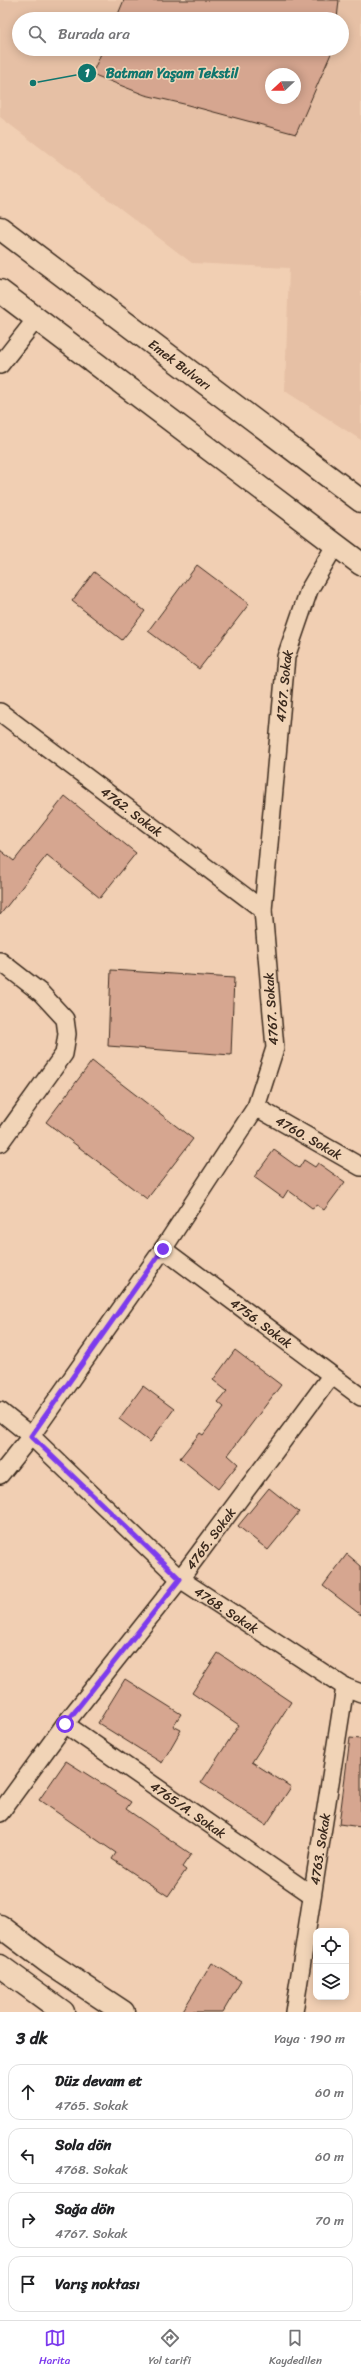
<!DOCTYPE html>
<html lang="tr">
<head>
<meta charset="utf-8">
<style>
	:root { --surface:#fff; --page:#f6f6f6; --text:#202124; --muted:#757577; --line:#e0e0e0; --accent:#7c3aed }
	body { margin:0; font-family:Sriracha,sans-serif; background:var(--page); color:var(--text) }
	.controls { position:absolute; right:12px; bottom:12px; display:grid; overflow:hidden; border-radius:8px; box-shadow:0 2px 10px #0003 }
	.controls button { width:36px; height:36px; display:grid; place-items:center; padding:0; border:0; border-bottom:1px solid var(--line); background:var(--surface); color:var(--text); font:20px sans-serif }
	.compass { position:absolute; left:265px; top:68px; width:36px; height:36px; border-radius:50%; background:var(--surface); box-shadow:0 2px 10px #0003; rotate:248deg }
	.stop { position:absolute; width:12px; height:12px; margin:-9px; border:3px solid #7c3aed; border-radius:50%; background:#fff }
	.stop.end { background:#7c3aed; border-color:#fff; box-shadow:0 1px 4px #0008 }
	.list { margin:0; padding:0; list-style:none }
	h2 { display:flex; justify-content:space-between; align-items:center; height:52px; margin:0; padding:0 16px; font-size:17px }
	h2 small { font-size:13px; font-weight:400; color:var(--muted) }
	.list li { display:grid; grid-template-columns:26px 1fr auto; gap:12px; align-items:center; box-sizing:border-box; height:56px; margin:0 8px 8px; padding:0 8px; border:1px solid var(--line); border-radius:12px }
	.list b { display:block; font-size:15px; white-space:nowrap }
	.list p { margin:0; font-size:13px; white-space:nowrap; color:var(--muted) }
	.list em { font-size:13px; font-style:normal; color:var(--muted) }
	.icon { flex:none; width:22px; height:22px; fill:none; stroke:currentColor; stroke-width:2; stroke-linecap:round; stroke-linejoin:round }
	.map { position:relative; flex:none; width:361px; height:2012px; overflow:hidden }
	.search { position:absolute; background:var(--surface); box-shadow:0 2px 10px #0003; left:12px; right:12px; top:12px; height:44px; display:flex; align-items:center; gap:10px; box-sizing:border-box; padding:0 14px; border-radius:22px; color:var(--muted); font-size:15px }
	.sheet { height:308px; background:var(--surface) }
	nav { display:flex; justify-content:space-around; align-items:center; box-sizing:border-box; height:56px; border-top:1px solid var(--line); background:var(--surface); font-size:11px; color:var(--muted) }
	nav a { display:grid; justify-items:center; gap:2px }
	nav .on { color:var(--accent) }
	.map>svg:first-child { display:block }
	.built { fill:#e6c0a5; fill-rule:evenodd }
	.building { fill:#d6a690; stroke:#3b2a1e; fill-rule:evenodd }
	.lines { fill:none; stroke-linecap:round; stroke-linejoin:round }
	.minor-casing { stroke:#3b2a1e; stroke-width:20 }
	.secondary-casing { stroke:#3b2a1e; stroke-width:25 }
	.trunk-casing { stroke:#3b2a1e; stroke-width:25 }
	.minor { stroke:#f1d4b7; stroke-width:17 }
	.secondary { stroke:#f1d4b7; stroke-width:22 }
	.trunk { stroke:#f1d4b7; stroke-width:22 }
	.route { stroke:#7c3aed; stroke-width:5 }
	.labels { text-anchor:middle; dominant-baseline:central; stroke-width:3; stroke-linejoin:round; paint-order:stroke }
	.street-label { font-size:13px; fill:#3b2a1e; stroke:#f1d4b7 }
	.leader { fill:none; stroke:#0f766e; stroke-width:1.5 }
	.callout-dot { fill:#0f766e; stroke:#f1d4b7; stroke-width:1.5 }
	.mark-label { font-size:12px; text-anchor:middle; font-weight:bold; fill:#fff }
	.callout-label { font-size:14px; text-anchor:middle; font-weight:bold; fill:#0f766e; stroke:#f1d4b7; stroke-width:3; stroke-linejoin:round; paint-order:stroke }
</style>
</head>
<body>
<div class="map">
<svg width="361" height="2012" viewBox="0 0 361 2012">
	<rect width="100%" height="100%" fill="#f1cfb3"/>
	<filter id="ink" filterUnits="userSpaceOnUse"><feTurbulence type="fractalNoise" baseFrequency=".025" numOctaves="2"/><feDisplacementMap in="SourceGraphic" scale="8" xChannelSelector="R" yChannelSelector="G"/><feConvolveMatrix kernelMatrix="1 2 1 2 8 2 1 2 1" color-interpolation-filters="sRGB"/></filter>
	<g filter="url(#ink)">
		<path class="built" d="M 0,0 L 361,0 L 361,440 L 285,391 L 289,268 L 192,263 L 0,117 ZM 19,19 L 342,19 L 342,49 L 19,49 ZM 271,74 L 295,74 L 295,98 L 271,98 Z"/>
		<g class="building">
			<path d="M 124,0 L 339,0 L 337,19 L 116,19 Z"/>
			<path d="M 103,49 L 333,49 L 296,134 L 184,104 L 145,95 L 92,74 ZM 271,74 L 295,74 L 295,98 L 271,98 Z"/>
			<path d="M 197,565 L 249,604 L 199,669 L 148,631 Z"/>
			<path d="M 94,572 L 145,611 L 122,640 L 72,601 Z"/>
			<path d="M 65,796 L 136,853 L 100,898 L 47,855 L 0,915 L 0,850 L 14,861 Z"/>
			<path d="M 111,970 L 234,978 L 231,1055 L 108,1046 Z"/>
			<path d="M 92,1061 L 193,1139 L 147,1199 L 46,1122 Z"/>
			<path d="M 274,1150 L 299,1168 L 304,1160 L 315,1167 L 318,1163 L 345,1182 L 324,1210 L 317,1205 L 312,1208 L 288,1190 L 283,1198 L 254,1177 Z"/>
			<path d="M 235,1350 L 281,1385 L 228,1455 L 238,1464 L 218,1489 L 180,1458 L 200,1433 L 203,1435 L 224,1407 L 218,1402 L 227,1391 L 213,1380 Z"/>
			<path d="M 143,1386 L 174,1409 L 150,1442 L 119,1419 Z"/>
			<path d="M 269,1488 L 299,1512 L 268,1550 L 238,1526 Z"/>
			<path d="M 347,1554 L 361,1566 L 361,1615 L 323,1586 Z"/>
			<path d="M 218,1653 L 291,1702 L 252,1762 L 291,1787 L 266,1825 L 201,1783 L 239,1725 L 192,1693 Z"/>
			<path d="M 125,1679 L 181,1714 L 173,1726 L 181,1730 L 162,1763 L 98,1723 Z"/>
			<path d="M 350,1738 L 361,1739 L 361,1827 L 339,1824 Z"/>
			<path d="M 66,1761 L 131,1802 L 126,1809 L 191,1854 L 182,1867 L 186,1870 L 168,1896 L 112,1859 L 116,1853 L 39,1800 Z"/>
			<path d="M 212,1963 L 241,1981 L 223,2012 L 182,2012 Z"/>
		</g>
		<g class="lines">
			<g class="minor-casing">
				<g id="minor">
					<path d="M 0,365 L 36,319"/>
					<path id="s1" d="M 0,712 L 263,910"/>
					<path d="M 0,961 L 41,993 L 65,1019 L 67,1034 L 64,1054 L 0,1143"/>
					<path id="s2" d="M 256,1107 L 361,1167"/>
					<path id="s3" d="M 163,1249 L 361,1397"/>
					<path id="s4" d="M 0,1411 L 31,1436 L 180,1579 L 345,1687 L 361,1693"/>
					<path id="s5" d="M 0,1475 L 31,1436 L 163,1249 L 256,1107 L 275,1048 L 263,910 L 286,657 L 309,590 L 336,544"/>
					<path id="s6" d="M 65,1724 L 312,1895"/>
					<path id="s7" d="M 0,1813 L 65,1724 L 180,1579 L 331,1376"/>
					<path id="s8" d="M 294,2012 L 345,1687"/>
				</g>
			</g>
			<g class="secondary-casing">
				<g id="secondary">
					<path d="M 0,1926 L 49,1963 L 123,2012"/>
					<path d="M 0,1966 L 63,2012"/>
				</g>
			</g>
			<g class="trunk-casing">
				<g id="trunk">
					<path id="s9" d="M 0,228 L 361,501"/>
					<path d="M 0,291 L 361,564"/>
				</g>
			</g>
			<use href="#minor" class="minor"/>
			<use href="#secondary" class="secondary"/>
			<use href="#trunk" class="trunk"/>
		</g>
	</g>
	<g class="lines" filter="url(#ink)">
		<path class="route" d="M 65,1724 L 180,1579 L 31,1436 L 163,1249"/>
	</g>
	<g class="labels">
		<g class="street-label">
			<text stroke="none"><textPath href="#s9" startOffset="226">Emek Bulvarı</textPath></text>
			<text stroke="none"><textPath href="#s5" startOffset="874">4767. Sokak</textPath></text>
			<text stroke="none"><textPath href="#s1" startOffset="165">4762. Sokak</textPath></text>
			<text transform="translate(271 1009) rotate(-94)">4767. Sokak</text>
			<text stroke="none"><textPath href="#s2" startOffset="61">4760. Sokak</textPath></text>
			<text stroke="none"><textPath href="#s3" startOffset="123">4756. Sokak</textPath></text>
			<text stroke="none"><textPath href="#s7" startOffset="346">4765. Sokak</textPath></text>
			<text stroke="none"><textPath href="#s4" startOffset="302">4768. Sokak</textPath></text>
			<text stroke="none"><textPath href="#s6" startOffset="150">4765/A. Sokak</textPath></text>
			<text stroke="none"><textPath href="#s8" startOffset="165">4763. Sokak</textPath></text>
		</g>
	</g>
	<path class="leader" d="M33 83L87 73"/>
	<g class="callout-dot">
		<circle cx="33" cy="83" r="4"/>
		<circle cx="87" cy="73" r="10"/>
	</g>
	<g class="mark-label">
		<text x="87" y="77">1</text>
	</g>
	<g class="callout-label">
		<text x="172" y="78">Batman Yaşam Tekstil</text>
	</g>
</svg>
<div class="controls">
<button><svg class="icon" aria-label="locate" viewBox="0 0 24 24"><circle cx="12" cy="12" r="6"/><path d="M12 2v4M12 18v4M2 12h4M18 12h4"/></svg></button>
<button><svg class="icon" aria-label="layers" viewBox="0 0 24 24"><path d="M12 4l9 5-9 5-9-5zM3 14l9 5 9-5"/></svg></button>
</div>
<svg class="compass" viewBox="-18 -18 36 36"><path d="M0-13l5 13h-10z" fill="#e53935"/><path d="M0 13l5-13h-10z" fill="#757577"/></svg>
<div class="stop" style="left:65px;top:1724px"></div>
<div class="stop end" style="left:163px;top:1249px"></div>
<div class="search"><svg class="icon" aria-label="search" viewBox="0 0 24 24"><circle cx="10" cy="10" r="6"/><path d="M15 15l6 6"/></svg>Burada ara</div>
</div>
<section class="sheet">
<h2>3 dk<small>Yaya · 190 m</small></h2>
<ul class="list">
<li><svg class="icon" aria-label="ahead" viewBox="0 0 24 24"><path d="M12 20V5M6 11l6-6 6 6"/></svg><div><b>Düz devam et</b><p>4765. Sokak</p></div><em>60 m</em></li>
<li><svg class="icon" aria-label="left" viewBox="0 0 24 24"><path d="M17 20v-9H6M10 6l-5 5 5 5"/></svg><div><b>Sola dön</b><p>4768. Sokak</p></div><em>60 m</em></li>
<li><svg class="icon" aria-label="right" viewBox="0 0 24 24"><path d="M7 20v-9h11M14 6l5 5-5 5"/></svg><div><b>Sağa dön</b><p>4767. Sokak</p></div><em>70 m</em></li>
<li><svg class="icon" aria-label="arrive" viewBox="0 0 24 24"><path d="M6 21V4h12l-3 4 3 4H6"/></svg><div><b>Varış noktası</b></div></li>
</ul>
</section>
<nav>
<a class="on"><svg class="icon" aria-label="map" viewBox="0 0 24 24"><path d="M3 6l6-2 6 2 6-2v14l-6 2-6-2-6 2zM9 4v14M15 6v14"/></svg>Harita</a>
<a><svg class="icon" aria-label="directions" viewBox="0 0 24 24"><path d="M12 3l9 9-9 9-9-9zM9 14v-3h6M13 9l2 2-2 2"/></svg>Yol tarifi</a>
<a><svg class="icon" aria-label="saved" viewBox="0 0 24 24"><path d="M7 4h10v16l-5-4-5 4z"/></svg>Kaydedilen</a>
</nav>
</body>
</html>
